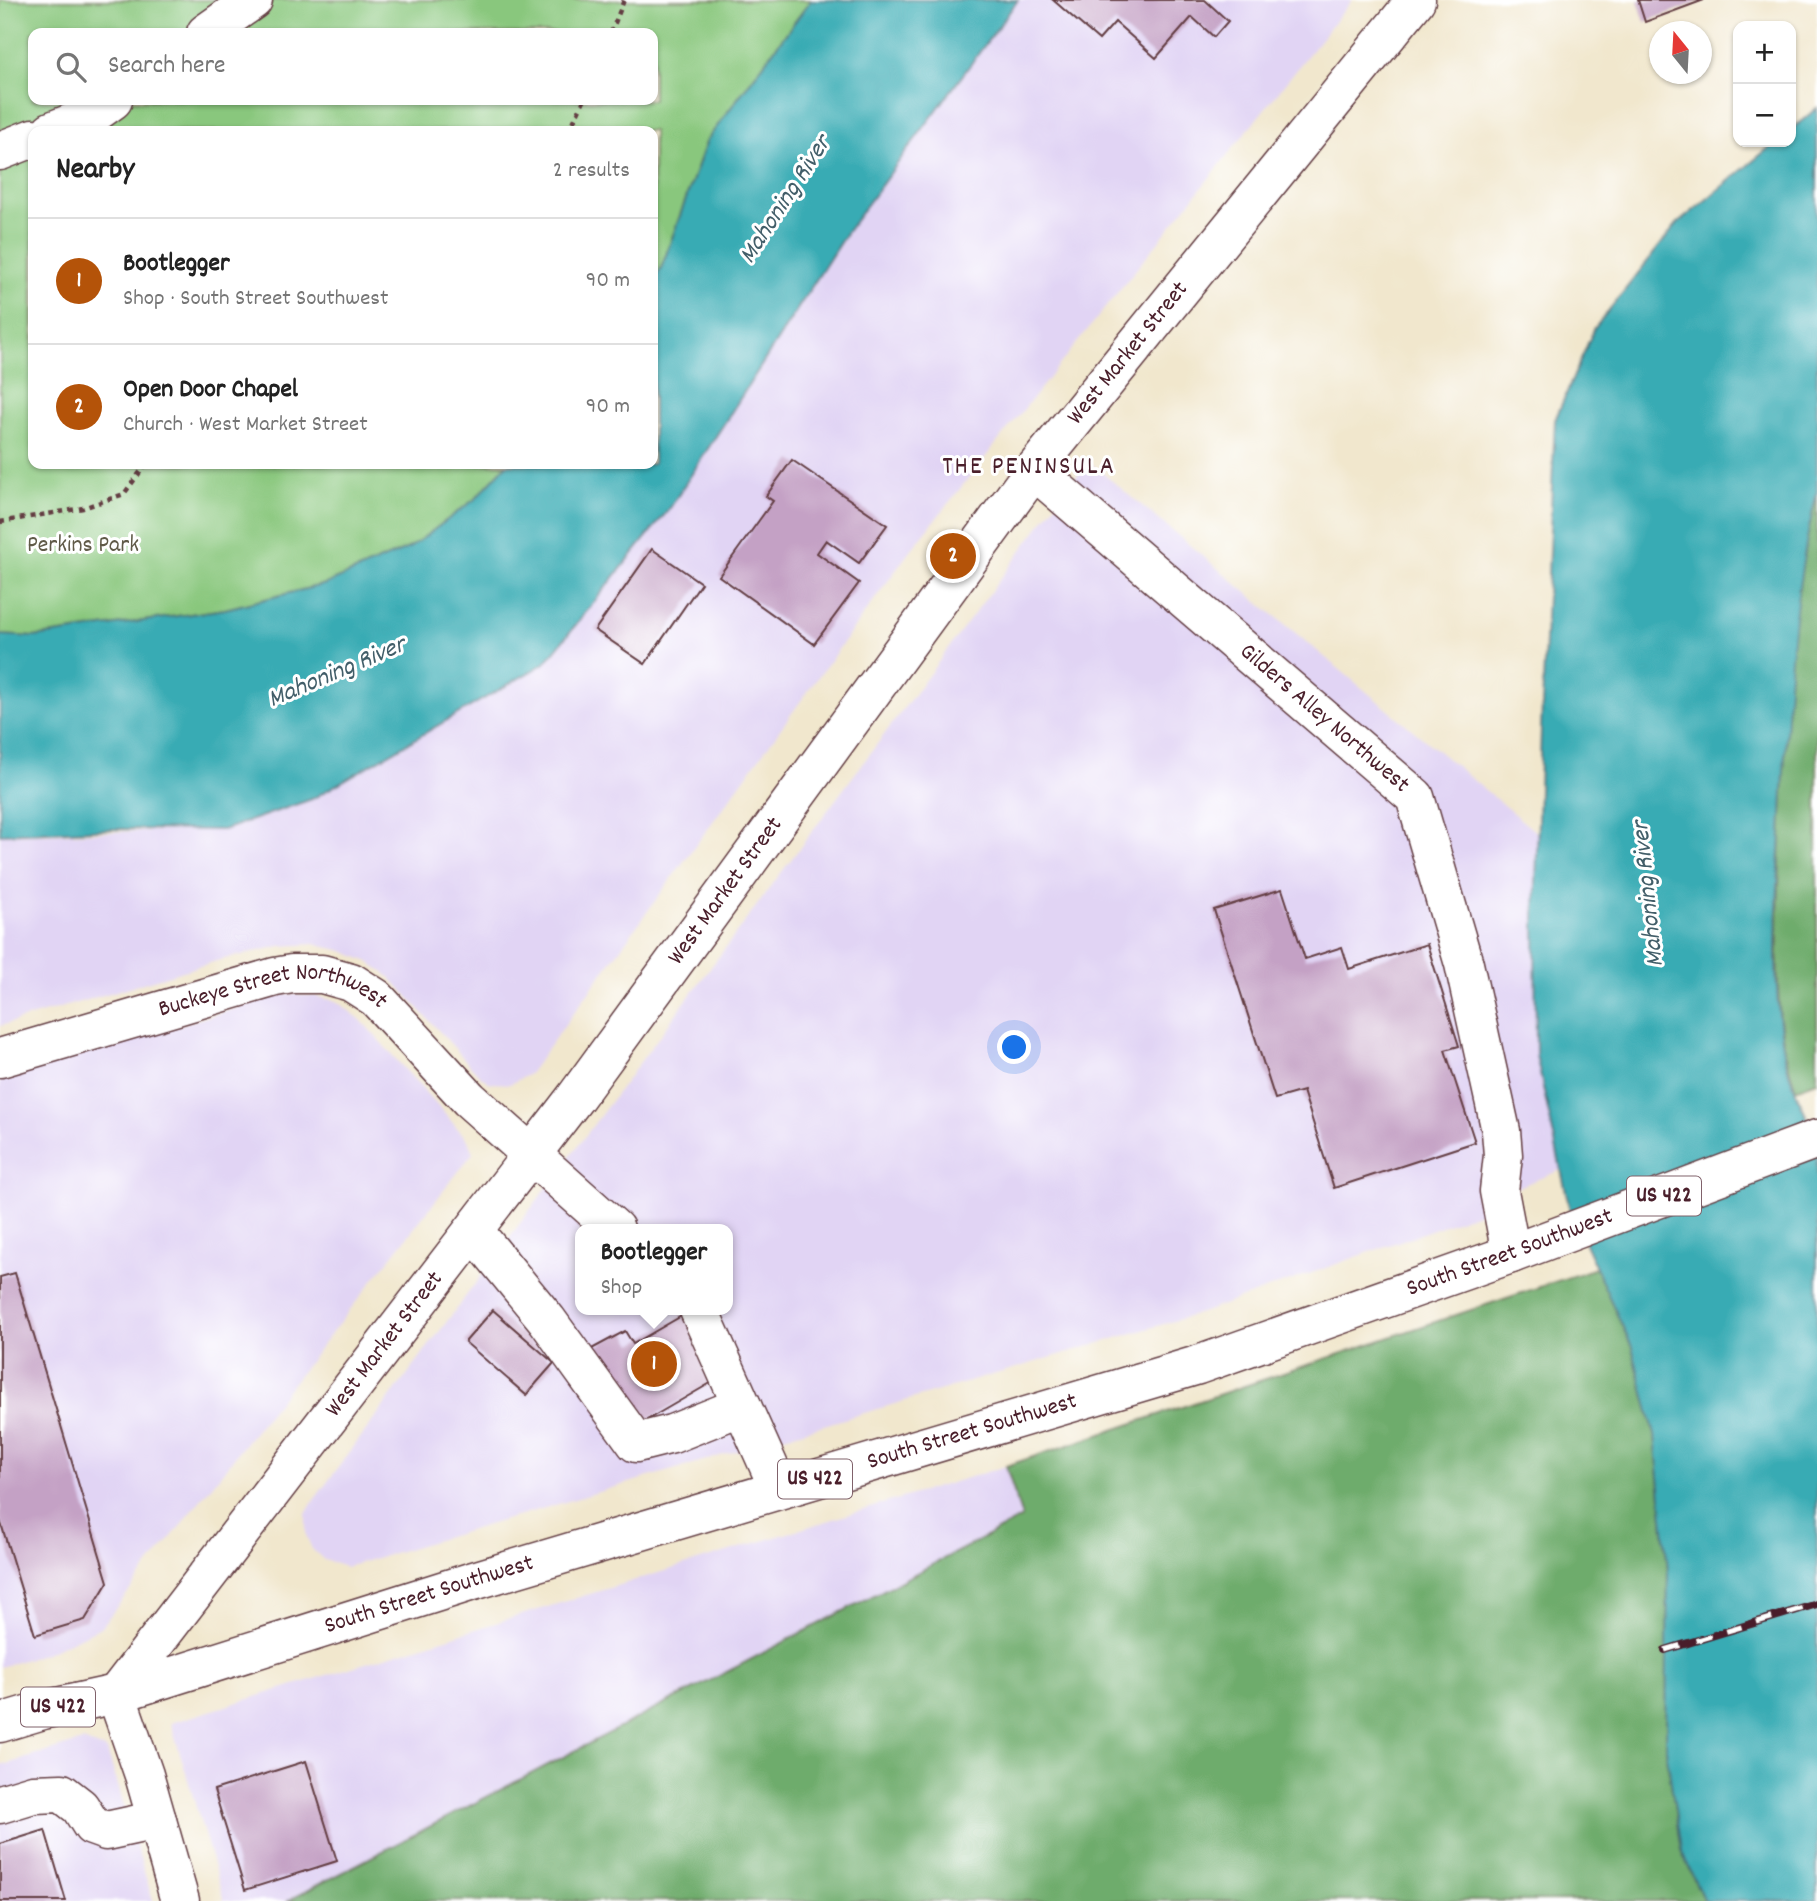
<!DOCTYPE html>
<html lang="en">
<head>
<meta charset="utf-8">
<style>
	:root { --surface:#fff; --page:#f2f2f2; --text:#222; --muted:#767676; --line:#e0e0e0; --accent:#b45309 }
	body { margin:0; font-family:Dekko,sans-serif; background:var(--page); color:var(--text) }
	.controls { position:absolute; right:21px; top:21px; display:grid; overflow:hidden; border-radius:14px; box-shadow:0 2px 5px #0004 }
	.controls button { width:63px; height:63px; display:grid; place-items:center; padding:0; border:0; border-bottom:2px solid var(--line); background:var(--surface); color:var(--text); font:35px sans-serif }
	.compass { position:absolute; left:1649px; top:21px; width:63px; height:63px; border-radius:50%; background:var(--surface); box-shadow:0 2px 5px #0004; rotate:342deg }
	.you { position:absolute; left:1015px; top:1048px; width:24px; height:24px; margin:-18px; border:5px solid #fff; border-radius:50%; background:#1a73e8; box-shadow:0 0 0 10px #1a73e833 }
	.badge { display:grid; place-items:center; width:46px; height:46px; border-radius:50%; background:var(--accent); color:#fff; font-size:23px; font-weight:700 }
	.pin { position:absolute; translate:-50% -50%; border:4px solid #fff; box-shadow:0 2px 7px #0006 }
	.popup { position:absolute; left:575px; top:1224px; width:158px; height:91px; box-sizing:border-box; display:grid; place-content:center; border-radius:14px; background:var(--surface); filter:drop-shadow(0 2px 5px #0005); font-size:23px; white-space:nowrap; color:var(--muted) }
	.popup b { font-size:26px; color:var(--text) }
	.popup::after { content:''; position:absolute; left:50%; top:100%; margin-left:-14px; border:14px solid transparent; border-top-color:var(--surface) }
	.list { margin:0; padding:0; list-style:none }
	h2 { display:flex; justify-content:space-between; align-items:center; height:91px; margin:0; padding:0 28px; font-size:30px }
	h2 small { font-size:23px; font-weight:400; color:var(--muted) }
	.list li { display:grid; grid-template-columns:46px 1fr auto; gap:21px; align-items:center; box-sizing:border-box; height:126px; padding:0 28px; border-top:2px solid var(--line) }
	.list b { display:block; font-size:26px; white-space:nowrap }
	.list p { margin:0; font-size:23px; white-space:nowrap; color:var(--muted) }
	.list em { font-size:23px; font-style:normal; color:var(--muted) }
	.icon { flex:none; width:38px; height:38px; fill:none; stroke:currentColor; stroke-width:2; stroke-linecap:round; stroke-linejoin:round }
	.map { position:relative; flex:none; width:1817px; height:1901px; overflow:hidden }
	.search { position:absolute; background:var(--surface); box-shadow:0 2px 5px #0004; left:28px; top:28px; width:630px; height:77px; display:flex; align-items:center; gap:18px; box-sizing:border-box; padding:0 24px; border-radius:14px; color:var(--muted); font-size:26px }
	.panel { position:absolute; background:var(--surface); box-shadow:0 2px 5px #0004; left:28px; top:126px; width:630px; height:343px; border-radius:14px }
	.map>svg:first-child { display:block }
	.built { fill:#e1d4f4; fill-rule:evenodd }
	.green { fill:#89c77d; stroke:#6a7354; stroke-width:2; fill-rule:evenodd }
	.forest { fill:#6eac6c; stroke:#5c664c; stroke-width:2 }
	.water { fill:#39abb4; stroke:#426570; stroke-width:2 }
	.building { fill:#c4a1c5 }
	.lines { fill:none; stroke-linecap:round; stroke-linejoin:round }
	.minor-casing { stroke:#633d43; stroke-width:41 }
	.major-casing { stroke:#633d43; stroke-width:41 }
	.path { stroke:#633d43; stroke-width:4.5; stroke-dasharray:5 5; stroke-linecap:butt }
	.minor { stroke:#fff; stroke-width:38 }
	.major { stroke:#fff; stroke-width:38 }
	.rail-casing { stroke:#4a1f2b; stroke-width:8 }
	.rail { stroke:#fff; stroke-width:5; stroke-dasharray:16; stroke-linecap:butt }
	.labels { text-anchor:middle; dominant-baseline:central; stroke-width:6; stroke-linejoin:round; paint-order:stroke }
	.shield { fill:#fff; stroke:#80626b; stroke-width:2 }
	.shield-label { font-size:23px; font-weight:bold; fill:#4a1f2b }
	.street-label { font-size:24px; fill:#4a1f2b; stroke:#fff }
	.park-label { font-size:24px; fill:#605a48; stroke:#fff }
	.water-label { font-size:26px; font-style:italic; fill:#425e69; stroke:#fff }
	.neighbourhood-label { font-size:26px; letter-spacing:2px; fill:#4a1f2b; stroke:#fff }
</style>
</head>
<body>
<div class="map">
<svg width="1817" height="1901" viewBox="0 0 1817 1901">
	<rect width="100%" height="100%" fill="#fff"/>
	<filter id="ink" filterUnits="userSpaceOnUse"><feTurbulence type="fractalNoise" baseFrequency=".0143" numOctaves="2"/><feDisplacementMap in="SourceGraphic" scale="14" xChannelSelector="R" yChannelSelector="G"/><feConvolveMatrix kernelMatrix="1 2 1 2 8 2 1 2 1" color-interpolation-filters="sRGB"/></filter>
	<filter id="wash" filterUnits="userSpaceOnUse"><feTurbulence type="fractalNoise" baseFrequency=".00686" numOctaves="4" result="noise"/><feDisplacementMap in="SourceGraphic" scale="28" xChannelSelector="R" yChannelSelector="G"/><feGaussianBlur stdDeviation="1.57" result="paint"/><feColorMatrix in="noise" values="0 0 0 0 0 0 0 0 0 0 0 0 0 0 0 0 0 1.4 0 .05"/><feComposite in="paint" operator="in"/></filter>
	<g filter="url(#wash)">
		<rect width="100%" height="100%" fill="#f1e7cd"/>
		<g class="built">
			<path d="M 1018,0 L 1352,0 L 907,555 L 529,1074 L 510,1084 L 490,1083 L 479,1075 L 390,977 L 369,962 L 343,951 L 315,944 L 280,946 L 220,960 L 0,1026 L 0,835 L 223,829 L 312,799 L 545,663 L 670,508 L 851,227 Z"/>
			<path d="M 1088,461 L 1537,833 L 1535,913 L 1536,1055 L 1561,1170 L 1511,1190 L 1514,1200 L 1201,1313 L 346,1567 L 324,1560 L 312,1549 L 306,1535 L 306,1514 L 314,1500 ZM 580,1229 L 728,1229 L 728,1310 L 580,1310 Z"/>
			<path d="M 284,994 L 314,996 L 336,1001 L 360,1019 L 468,1140 L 473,1153 L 101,1627 L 46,1653 L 0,1667 L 0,1078 Z"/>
			<path d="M 1006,1466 L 1023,1518 L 287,1901 L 224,1901 L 171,1723 Z"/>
			<path d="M 83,1741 L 107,1750 L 153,1901 L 0,1901 L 0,1766 Z"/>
		</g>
		<path class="green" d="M 0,0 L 811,0 L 707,140 L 661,269 L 653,280 L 653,131 L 33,131 L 33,464 L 507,464 L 475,499 L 411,547 L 326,584 L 225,609 L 34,637 L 0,635 ZM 33,33 L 653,33 L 653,100 L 33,100 Z"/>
		<g class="forest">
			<path d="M 1817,493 L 1817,1081 L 1796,1089 C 1778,1041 1777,993 1778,942 C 1778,900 1780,857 1782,815 C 1787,708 1790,598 1817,493 Z"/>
			<path d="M 1596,1268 L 1632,1347 L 1655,1435 L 1668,1570 L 1666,1749 L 1681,1850 L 1704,1901 L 287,1901 L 1022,1518 L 1006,1466 Z"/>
		</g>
		<g class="water">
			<path d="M 811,0 L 1018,0 L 846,233 L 670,508 L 545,663 L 312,799 L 223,830 L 118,829 L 0,834 L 0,635 L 34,637 L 225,609 L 326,584 L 411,547 L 475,499 L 507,464 L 653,464 L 653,280 L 661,269 L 707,140 Z"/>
			<path d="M 1817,108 L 1817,493 C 1791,597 1787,707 1782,814 C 1778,895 1769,981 1786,1061 C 1792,1088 1807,1115 1817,1140 L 1817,1901 L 1704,1901 L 1681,1850 L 1666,1749 L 1668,1570 L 1655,1435 L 1632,1347 L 1570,1211 L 1536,1055 L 1535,913 L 1541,728 L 1555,420 L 1594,329 L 1677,224 L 1776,142 L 1791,142 L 1791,130 Z"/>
		</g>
		<g id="blocks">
			<g class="building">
				<path d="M 1053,0 L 1205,0 L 1228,21 L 1214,37 L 1192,17 L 1156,58 L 1115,22 L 1099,40 Z"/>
				<path d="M 1638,0 L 1704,0 L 1645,22 Z"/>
				<path d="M 792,460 L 887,525 L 859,563 L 826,540 L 817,553 L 859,583 L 814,644 L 719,576 L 773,501 L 766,496 Z"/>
				<path d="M 652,549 L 701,583 L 645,664 L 595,630 Z"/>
				<path d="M 1282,889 L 1305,959 L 1342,947 L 1349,969 L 1427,944 L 1459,1046 L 1445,1050 L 1475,1142 L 1334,1188 L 1303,1091 L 1275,1099 L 1214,910 Z"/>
				<path d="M 15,1273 L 108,1582 L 85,1620 L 35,1635 L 0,1520 L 0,1277 Z"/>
				<path d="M 493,1310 L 554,1363 L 526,1395 L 465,1342 Z"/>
				<path d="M 685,1314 L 721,1377 L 633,1428 L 588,1351 L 625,1331 L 633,1344 Z"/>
				<path d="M 306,1761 L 337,1861 L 245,1890 L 214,1790 Z"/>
				<path d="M 45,1830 L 66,1901 L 0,1901 L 0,1844 Z"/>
			</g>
		</g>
	</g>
	<g filter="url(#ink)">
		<use href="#blocks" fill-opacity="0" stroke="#633d43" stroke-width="2"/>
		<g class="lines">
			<g class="minor-casing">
				<g id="minor">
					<path d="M 206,33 L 253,0"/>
					<path d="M 51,131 L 92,115 L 113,100"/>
					<path d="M 0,151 L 33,138"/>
					<path id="s1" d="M 1034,470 L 1415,797 L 1464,964 L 1501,1131 L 1503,1155 L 1499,1191 L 1511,1254"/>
					<path id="s2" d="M 0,1058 L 275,977 L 292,974 L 322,974 L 351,982 L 376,998 L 469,1099 L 615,1229"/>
					<path d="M 474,1231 L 547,1320 L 636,1443 L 672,1434 L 742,1406"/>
					<path d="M 699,1310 L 779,1489"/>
					<path d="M 116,1694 L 144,1775 L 180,1901"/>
					<path d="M 0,1804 L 33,1794 L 62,1793 L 80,1807 L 92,1826 L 106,1831 L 157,1820"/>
				</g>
			</g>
			<g class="major-casing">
				<g id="major">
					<path id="s3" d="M 116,1694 L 575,1098 L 1034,470 L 1416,0"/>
					<path id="s4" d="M 0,1723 L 43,1710 L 116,1694 L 470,1582 L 1198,1365 L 1511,1254 L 1817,1139"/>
				</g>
			</g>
			<g class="path">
				<path d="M 611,33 L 624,0"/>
				<path d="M 569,131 L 584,100"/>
				<path d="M 0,522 L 83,508 L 124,494 L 146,464"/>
			</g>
			<use href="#minor" class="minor"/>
			<use href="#major" class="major"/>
			<g class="rail-casing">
				<path id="rail" d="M 1665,1650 L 1817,1604"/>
			</g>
			<use href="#rail" class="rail"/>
		</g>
	</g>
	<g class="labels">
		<g class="shield">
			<rect x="1627" y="1176.5" width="74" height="39" rx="5"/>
			<rect x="778" y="1459.5" width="74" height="39" rx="5"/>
			<rect x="21" y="1687.5" width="74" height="39" rx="5"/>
		</g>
		<g class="shield-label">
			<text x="1664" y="1196">US 422</text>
			<text x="815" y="1479">US 422</text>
			<text x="58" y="1707">US 422</text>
		</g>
		<g class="street-label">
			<text stroke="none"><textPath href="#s3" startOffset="1680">West Market Street</textPath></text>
			<text stroke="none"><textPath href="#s1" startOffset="382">Gilders Alley Northwest</textPath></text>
			<text stroke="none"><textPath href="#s3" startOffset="1008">West Market Street</textPath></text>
			<text stroke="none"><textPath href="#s2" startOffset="285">Buckeye Street Northwest</textPath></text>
			<text stroke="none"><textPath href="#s4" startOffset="1582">South Street Southwest</textPath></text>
			<text stroke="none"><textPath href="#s3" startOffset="441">West Market Street</textPath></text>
			<text stroke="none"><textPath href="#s4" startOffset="1015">South Street Southwest</textPath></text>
			<text stroke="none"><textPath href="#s4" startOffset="448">South Street Southwest</textPath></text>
		</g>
		<g class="park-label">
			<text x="83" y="546">Perkins Park</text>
		</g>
		<g class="water-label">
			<text transform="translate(786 200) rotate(-57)">Mahoning River</text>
			<text transform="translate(337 673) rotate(-23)">Mahoning River</text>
			<text transform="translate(1649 894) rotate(-96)">Mahoning River</text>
		</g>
		<g class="neighbourhood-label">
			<text x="1029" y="467">THE PENINSULA</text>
		</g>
	</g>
</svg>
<div class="controls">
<button>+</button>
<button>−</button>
</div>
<svg class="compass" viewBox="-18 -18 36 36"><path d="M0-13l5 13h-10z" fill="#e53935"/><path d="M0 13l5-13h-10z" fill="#767676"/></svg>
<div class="you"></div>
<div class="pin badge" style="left:654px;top:1364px">1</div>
<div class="popup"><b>Bootlegger</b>Shop</div>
<div class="pin badge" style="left:953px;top:556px">2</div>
<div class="search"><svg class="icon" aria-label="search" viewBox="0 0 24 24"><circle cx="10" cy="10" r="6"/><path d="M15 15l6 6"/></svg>Search here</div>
<section class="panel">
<h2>Nearby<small>2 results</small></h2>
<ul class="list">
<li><span class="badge">1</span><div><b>Bootlegger</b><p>Shop · South Street Southwest</p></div><em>90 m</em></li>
<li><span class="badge">2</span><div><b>Open Door Chapel</b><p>Church · West Market Street</p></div><em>90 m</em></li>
</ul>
</section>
</div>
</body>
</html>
